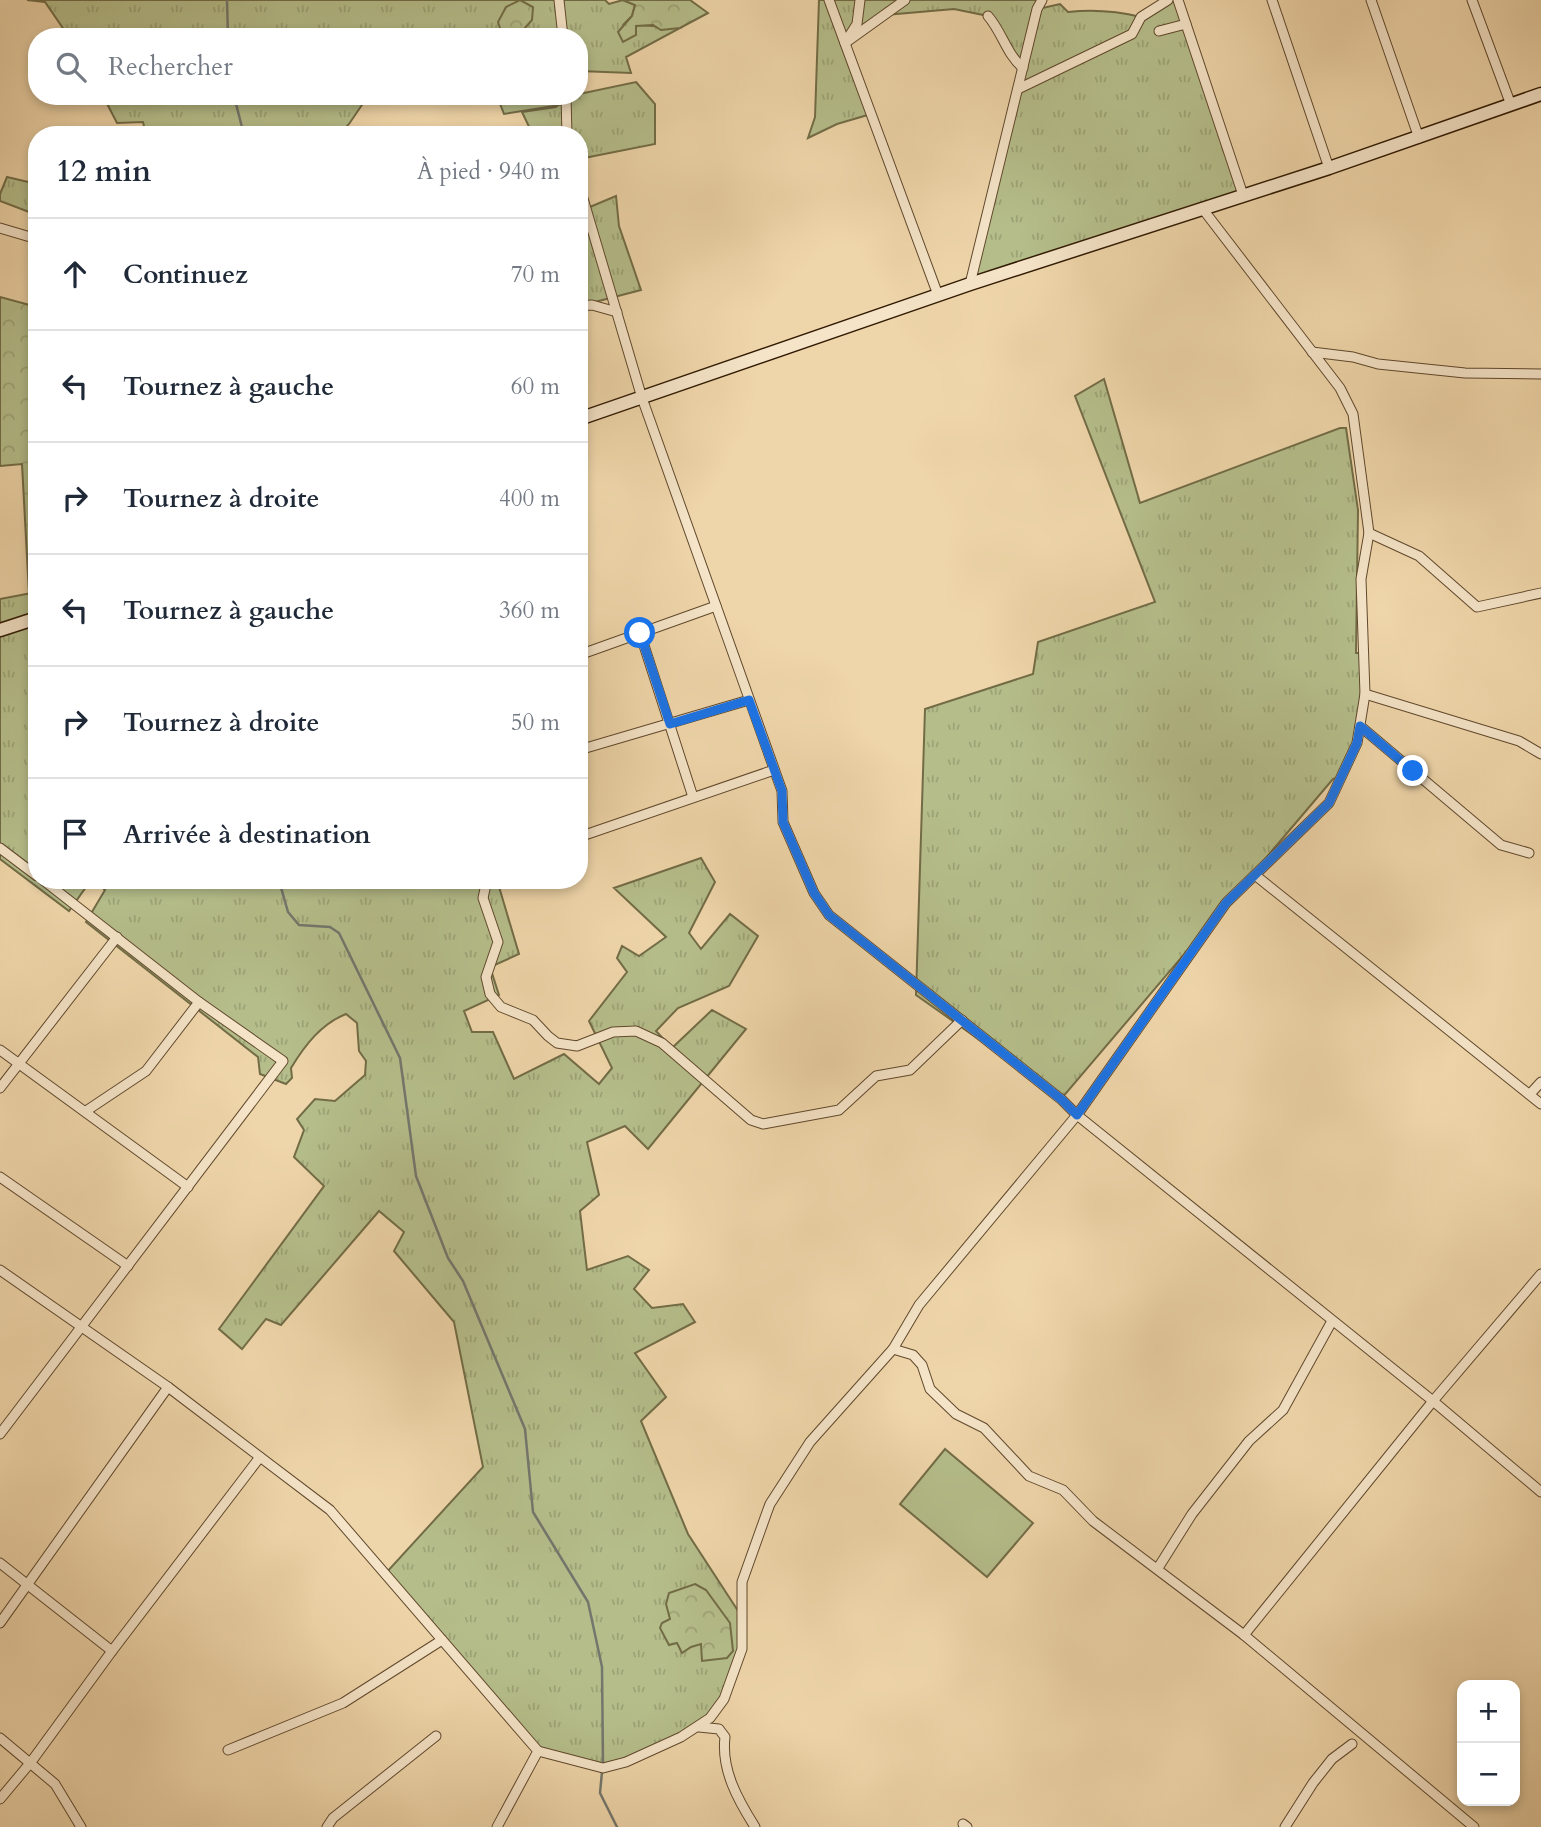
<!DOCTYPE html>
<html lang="fr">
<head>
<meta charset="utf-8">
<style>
	:root { --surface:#fff; --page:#f6f6f7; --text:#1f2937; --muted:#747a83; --line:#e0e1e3 }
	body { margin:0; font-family:Cardo,serif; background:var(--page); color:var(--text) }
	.controls { position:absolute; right:21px; bottom:21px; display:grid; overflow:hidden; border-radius:14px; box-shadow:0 4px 10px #0003 }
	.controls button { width:63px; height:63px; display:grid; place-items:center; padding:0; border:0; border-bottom:2px solid var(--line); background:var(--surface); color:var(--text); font:35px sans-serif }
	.stop { position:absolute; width:21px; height:21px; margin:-16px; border:5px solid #1a73e8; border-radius:50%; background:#fff }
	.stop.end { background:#1a73e8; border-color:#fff; box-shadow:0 2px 7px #0008 }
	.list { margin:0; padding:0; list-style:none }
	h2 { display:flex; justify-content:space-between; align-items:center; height:91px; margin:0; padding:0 28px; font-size:30px }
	h2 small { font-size:23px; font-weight:400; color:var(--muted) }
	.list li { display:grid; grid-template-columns:46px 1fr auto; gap:21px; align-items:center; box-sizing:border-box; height:112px; padding:0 28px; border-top:2px solid var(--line) }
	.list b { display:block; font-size:26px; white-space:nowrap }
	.list em { font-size:23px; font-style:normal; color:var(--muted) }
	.icon { flex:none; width:38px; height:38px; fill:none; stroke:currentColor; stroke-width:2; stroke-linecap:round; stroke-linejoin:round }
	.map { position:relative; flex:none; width:1541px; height:1827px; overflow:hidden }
	.search { position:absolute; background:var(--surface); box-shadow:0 4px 10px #0003; left:28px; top:28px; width:560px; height:77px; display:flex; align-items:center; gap:18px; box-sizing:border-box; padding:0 24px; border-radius:28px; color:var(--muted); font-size:26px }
	.panel { position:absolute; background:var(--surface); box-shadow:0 4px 10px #0003; left:28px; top:126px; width:560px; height:763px; border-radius:28px }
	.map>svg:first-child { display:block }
	.grass { fill:url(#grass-tufts); stroke:#726c46; stroke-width:2 }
	.forest { fill:url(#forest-crowns); stroke:#726c46; stroke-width:2 }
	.park { fill:#b5be8b; stroke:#726c46; stroke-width:2 }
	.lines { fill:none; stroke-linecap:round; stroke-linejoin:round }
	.stream { stroke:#73776d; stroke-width:2.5 }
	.street-casing { stroke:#60482c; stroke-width:11 }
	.secondary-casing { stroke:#301902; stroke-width:15 }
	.street { stroke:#f5e4c8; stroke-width:9 }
	.secondary { stroke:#f5e4c8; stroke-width:12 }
	.route { stroke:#1a73e8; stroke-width:9 }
</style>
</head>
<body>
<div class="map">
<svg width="1541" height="1827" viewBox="0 0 1541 1827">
	<defs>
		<pattern id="grass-tufts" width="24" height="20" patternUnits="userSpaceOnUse" patternTransform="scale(1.75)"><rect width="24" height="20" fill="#b5be8b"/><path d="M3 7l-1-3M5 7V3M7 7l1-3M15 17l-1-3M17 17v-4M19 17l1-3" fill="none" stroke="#9ca376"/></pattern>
		<pattern id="forest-crowns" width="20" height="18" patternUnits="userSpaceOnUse" patternTransform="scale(1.75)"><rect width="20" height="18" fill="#b5be8b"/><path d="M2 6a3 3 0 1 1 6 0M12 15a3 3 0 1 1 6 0" fill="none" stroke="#9ca376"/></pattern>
	</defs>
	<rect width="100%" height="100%" fill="#efd6aa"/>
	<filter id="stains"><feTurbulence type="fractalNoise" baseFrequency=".00286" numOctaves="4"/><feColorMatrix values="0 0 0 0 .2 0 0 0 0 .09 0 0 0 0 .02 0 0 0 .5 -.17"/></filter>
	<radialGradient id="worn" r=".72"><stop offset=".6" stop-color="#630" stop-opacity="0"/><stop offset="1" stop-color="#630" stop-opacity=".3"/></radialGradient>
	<g class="grass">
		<path d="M 27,0 L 605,0 L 609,4 L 623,0 L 635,5 L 632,16 L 624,24 L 680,28 L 626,57 L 631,73 L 579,71 L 579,37 L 69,37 L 45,2 Z"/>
		<path d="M 819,0 L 1042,0 L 1038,9 L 1060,4 L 1068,12 C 1093,9 1117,11 1141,17 L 1168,0 L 1178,0 L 1243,195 L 970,284 L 1023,68 L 988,16 L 954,9 L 885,15 L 845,43 L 871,114 L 837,124 L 808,138 L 815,117 Z"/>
		<path d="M 636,82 L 655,104 L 655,144 L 579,159 L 579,135 L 533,135 L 522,112 L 556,107 L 566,96 L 579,96 L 579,94 Z"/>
		<path d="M 103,96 L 368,96 L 349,124 L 339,135 L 146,135 L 143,122 L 117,123 Z"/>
		<path d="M 7,177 L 37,184 L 37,215 L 0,201 L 0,194 Z"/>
		<path d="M 579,178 L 585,209 L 616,196 L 619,226 L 641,290 L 587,304 L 579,288 Z"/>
		<path d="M 1104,379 L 1140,503 L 1340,428 L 1346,428 L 1358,510 L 1356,653 L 1363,653 L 1365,694 L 1357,743 L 1341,777 L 1333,779 L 1062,1098 L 916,995 L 925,709 L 1033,674 L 1038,642 L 1155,602 L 1075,396 Z"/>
		<path d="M 37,592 L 37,880 L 91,880 L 69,911 L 0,859 L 0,599 Z"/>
		<path d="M 701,858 L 715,882 L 689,933 L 701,949 L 730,914 L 758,936 L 729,986 L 678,1008 L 656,1031 L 672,1048 L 712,1010 L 746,1029 L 648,1149 L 625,1126 L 587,1142 L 599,1195 L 580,1211 L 587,1270 L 628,1256 L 649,1270 L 634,1289 L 652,1308 L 683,1304 L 695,1322 L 635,1353 L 666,1397 L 641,1421 L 688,1534 L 742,1617 L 742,1649 L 724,1699 L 699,1727 L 603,1768 L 538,1751 L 385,1574 L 483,1467 L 454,1322 L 394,1251 L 404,1232 L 379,1211 L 281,1325 L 266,1319 L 242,1349 L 219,1329 L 324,1186 L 294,1157 L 304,1130 L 297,1119 L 315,1099 L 335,1101 L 365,1075 L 366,1061 L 359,1051 L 357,1023 L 346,1014 C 321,1024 305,1045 291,1068 L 292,1078 L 286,1084 L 260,1074 L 258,1057 L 86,922 L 105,890 L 94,880 L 423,880 L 426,885 L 439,886 L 440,880 L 497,880 L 519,954 L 490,967 L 499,995 L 464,1011 L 472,1032 L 493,1032 L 514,1079 L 564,1054 L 599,1084 L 612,1068 L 589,1021 L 627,972 L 617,958 L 622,946 L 639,956 L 666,937 L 614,888 Z"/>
	</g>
	<g class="forest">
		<path d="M 520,0 L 533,7 L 532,20 L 517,37 L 503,37 L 498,22 L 506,7 Z"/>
		<path d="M 623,0 L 690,0 L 708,13 L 680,28 L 661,30 L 653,25 L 636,26 L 636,35 L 623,42 L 618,32 L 632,16 L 635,5 Z"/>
		<path d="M 497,96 L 566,96 L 566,104 L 504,114 Z"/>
		<path d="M 0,297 L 37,307 L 37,592 L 29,594 L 22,464 L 0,466 Z"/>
		<path d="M 695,1584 L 706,1590 L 730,1623 L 733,1651 L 727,1658 L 702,1661 L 701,1644 L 691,1647 L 682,1653 L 677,1643 L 669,1645 L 660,1628 L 662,1623 L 670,1619 L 666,1604 L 669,1593 Z"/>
	</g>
	<path class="park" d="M 945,1449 L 1033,1523 L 987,1577 L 900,1504 Z"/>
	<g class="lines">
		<g class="stream">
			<path d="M 227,0 L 228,37"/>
			<path d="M 234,96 L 244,135"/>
			<path d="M 276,880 L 280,884 L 288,912 L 299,925 L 330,927 L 339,933 L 400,1058 L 416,1176 L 448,1258 L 463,1281 L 525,1429 L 533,1512 L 588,1602 L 602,1667 L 603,1765"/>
			<path d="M 602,1772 L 600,1793 L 617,1827"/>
		</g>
		<g class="street-casing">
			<g id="street">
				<path d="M 559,0 L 563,37"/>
				<path d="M 829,0 L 938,295"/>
				<path d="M 1178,0 L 1243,195"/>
				<path d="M 1272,0 L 1329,168"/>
				<path d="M 1371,0 L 1419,138"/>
				<path d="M 1472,0 L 1511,105"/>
				<path d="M 988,16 C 1002,32 1007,55 1023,68"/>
				<path d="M 1159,31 L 1186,24"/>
				<path d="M 848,38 L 857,24 L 860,0"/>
				<path d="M 845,43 L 905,0"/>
				<path d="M 1018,89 L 1132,34 L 1141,17 L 1168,0"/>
				<path d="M 566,96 L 567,135"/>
				<path d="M 579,185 L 642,398 L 782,791 L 783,822 L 814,893 L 829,915 L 1062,1100 L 1077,1115 L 1433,1401 L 1541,1492"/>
				<path d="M 0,228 L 37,239"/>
				<path d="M 970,284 L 1037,9 L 1042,0"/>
				<path d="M 579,306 L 592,305 L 617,312"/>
				<path d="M 1312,352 L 1353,357 L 1378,364 L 1465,373 L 1541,374"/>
				<path d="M 1369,533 L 1419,556 L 1477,607 L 1541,593"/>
				<path d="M 640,633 L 693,797"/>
				<path d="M 579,655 L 716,606"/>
				<path d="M 1365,694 L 1519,741 L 1541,754"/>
				<path d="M 1360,726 L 1501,845 L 1529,853"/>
				<path d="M 579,750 L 749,700"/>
				<path d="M 579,837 L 774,770"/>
				<path d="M 0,848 L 37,876"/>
				<path d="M 1255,875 L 1541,1104"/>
				<path d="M 487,880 L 483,898 L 498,942 L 486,977 L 490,994 L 501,1007 L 533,1020 L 548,1036 L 557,1043 L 577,1046 L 613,1032 L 636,1031 L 662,1043 L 751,1120 L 763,1124 L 839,1110 L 876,1076 L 910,1070 L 962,1020"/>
				<path d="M 0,1050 L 188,1187"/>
				<path d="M 0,1088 L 117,937"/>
				<path d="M 1530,1094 L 1541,1082"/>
				<path d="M 86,1111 L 146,1071 L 199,1002"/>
				<path d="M 0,1177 L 128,1266"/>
				<path d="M 0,1270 L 168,1387 L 330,1510 L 538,1751 L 497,1827"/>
				<path d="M 893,1349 L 913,1355 L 922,1365 L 930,1389 L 956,1414 L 984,1428 L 1029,1476 L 1063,1490 L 1093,1521 L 1244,1635 L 1474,1827"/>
				<path d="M 0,1434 L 283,1061 L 199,1002 L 43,880"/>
				<path d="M 0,1563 L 112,1651"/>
				<path d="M 1158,1568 L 1192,1514 L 1249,1441 L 1283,1410 L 1332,1321"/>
				<path d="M 0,1623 L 168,1387"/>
				<path d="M 1244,1635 L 1433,1401 L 1541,1274"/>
				<path d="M 699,1727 L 719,1729 L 725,1737 C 721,1770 738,1800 755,1827"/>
				<path d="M 0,1738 L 55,1784 L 81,1827"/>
				<path d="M 228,1750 L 343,1703 L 442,1640"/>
				<path d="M 538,1751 L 603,1768 L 626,1762 L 681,1737 L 710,1718 L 724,1699 L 742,1649 L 742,1582 L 767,1512 L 770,1504 L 810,1442 L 893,1349 L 919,1305 L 1077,1115 L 1226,903 L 1329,803 L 1357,743 L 1365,694 L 1361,579 L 1369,533 L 1353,414 L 1340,388 L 1202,208"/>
				<path d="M 0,1799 L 31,1762 L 112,1651 L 260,1457"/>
				<path d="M 963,1824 L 967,1827"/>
				<path d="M 327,1827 L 333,1818 L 436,1736"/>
				<path d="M 1285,1827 L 1313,1783 L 1332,1759 L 1352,1744"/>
			</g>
		</g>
		<g class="secondary-casing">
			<g id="secondary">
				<path d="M 579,419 L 970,284 L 1329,168 L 1541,94"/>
				<path d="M 0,630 L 37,618"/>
			</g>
		</g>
		<use href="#street" class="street"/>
		<use href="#secondary" class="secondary"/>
	</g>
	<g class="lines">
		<path class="route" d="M 640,633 L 670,724 L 749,700 L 782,791 L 783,822 L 814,893 L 829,915 L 1062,1100 L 1077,1115 L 1226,903 L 1329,803 L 1357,743 L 1360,726 L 1413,771"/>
	</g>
	<rect width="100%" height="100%" filter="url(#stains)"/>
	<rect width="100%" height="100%" fill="url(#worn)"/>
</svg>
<div class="controls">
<button>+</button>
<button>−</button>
</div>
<div class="stop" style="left:640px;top:633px"></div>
<div class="stop end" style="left:1413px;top:771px"></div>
<div class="search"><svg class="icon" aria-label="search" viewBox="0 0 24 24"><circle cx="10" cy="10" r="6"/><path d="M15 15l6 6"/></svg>Rechercher</div>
<section class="panel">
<h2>12 min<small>À pied · 940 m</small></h2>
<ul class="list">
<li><svg class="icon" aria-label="ahead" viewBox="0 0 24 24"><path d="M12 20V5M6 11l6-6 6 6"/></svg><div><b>Continuez</b></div><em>70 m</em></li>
<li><svg class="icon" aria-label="left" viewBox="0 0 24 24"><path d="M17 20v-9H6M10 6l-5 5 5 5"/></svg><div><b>Tournez à gauche</b></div><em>60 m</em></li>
<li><svg class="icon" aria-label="right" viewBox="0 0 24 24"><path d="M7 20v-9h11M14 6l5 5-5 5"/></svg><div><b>Tournez à droite</b></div><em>400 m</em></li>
<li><svg class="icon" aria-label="left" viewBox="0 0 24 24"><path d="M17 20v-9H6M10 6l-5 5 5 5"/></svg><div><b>Tournez à gauche</b></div><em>360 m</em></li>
<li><svg class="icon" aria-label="right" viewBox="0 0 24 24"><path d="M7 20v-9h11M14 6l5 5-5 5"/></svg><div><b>Tournez à droite</b></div><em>50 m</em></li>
<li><svg class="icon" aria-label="arrive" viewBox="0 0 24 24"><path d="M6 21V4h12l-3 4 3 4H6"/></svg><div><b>Arrivée à destination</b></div></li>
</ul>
</section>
</div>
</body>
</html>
